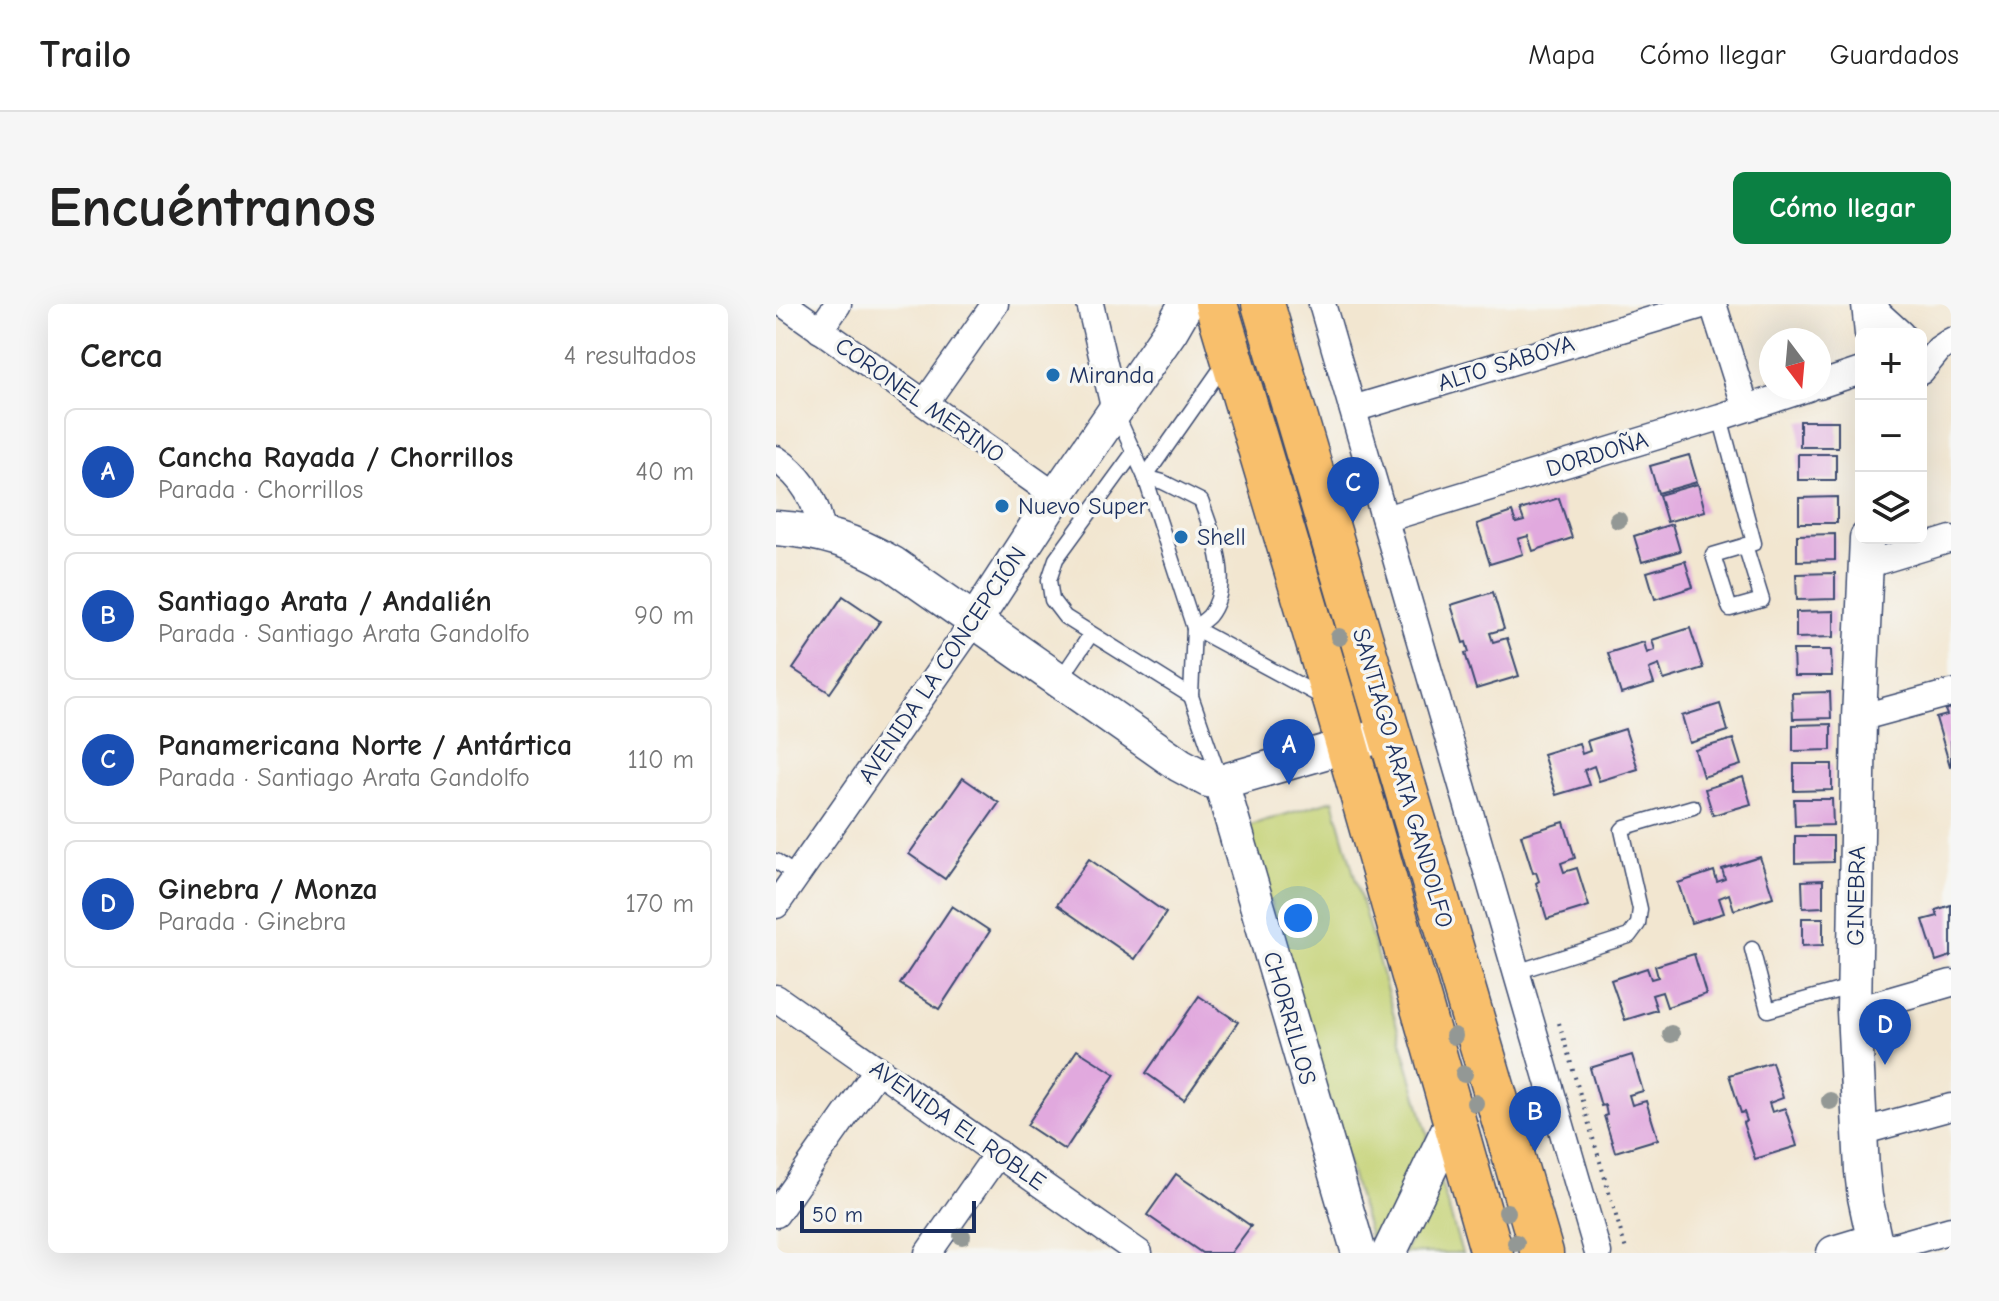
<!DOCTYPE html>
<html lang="es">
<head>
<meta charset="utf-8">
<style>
	:root { --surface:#fff; --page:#f6f6f6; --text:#222; --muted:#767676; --line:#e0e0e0; --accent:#0b8043 }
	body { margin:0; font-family:"Comic Neue",sans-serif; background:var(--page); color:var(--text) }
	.controls { position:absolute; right:24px; top:24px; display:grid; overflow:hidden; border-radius:12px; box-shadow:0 8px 32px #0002 }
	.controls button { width:72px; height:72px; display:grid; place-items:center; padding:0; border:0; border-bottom:2px solid var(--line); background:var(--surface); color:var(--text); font:40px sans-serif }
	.compass { position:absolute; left:983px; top:24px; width:72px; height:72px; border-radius:50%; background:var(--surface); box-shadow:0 8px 32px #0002; rotate:164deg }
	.scale { position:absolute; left:24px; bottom:20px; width:176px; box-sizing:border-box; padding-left:8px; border:4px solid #1b2f5e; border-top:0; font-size:22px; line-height:28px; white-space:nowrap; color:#1b2f5e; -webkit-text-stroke:6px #f6f6f2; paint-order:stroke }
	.you { position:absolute; left:522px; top:614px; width:28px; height:28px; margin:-20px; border:6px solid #fff; border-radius:50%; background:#1a73e8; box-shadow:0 0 0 12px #1a73e833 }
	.badge { display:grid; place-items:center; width:52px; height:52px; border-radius:50%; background:var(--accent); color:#fff; font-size:26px; font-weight:700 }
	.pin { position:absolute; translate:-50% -66px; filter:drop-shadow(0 2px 4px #0008) }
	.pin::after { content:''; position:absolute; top:42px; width:28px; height:24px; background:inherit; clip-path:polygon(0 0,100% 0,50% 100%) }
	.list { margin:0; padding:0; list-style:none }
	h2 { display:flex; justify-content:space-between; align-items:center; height:104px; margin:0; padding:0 32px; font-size:34px }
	h2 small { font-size:26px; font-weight:400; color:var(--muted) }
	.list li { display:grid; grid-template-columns:52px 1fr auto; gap:24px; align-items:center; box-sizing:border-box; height:128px; margin:0 16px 16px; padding:0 16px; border:2px solid var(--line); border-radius:12px }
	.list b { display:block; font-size:30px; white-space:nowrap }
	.list p { margin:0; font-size:26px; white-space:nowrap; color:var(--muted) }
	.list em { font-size:26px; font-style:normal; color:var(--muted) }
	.icon { flex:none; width:44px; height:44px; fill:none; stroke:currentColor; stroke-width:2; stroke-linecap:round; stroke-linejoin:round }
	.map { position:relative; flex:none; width:1175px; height:949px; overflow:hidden; border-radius:12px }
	header { display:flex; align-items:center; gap:48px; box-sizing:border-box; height:112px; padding:0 40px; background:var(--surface); border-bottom:2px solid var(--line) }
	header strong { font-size:38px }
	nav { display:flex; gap:44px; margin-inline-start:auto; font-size:28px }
	.intro { display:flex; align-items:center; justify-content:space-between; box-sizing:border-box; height:192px; padding:0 48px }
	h1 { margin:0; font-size:56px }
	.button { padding:20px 36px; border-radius:12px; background:var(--accent); color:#fff; font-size:28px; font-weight:700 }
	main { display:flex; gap:48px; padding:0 48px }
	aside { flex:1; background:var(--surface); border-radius:12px; box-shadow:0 8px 32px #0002 }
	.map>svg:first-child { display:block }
	.green { fill:#c4d274; stroke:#708069; stroke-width:2 }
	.building { fill:#e1a9de }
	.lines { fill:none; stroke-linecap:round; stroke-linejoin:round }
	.service-casing { stroke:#3b4a6f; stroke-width:17 }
	.minor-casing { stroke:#3b4a6f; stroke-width:29 }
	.tertiary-casing { stroke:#3b4a6f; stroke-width:37 }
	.primary-casing { stroke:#3b4a6f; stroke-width:45 }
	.path { stroke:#3b4a6f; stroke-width:4; stroke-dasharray:2 6; stroke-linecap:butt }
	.service { stroke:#fff; stroke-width:14 }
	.minor { stroke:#fff; stroke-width:26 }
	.tertiary { stroke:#fff; stroke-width:34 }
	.primary { stroke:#f8bf6c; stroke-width:42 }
	.tree { fill:#939895 }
	.poi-dot { fill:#1f6fb2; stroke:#f6f6f2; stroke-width:3 }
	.labels { text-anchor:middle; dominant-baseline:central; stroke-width:7; stroke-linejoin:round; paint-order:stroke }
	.street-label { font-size:24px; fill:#1b2f5e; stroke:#f6f6f2 }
	.poi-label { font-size:24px; fill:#1b2f5e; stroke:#f6f6f2; text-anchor:start }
</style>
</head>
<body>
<header>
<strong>Trailo</strong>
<nav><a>Mapa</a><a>Cómo llegar</a><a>Guardados</a></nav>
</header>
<div class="intro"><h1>Encuéntranos</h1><a class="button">Cómo llegar</a></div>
<main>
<aside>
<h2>Cerca<small>4 resultados</small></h2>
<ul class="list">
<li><span class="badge" style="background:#1a4fb4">A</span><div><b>Cancha Rayada / Chorrillos</b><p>Parada · Chorrillos</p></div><em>40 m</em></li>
<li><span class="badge" style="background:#1a4fb4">B</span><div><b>Santiago Arata / Andalién</b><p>Parada · Santiago Arata Gandolfo</p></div><em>90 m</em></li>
<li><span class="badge" style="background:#1a4fb4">C</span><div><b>Panamericana Norte / Antártica</b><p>Parada · Santiago Arata Gandolfo</p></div><em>110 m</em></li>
<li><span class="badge" style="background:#1a4fb4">D</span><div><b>Ginebra / Monza</b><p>Parada · Ginebra</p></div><em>170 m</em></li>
</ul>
</aside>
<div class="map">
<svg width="1175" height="949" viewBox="0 0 1175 949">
	<rect width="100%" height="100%" fill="#f6f6f2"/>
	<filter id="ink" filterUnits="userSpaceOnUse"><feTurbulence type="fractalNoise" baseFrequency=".0125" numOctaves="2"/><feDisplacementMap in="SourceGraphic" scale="16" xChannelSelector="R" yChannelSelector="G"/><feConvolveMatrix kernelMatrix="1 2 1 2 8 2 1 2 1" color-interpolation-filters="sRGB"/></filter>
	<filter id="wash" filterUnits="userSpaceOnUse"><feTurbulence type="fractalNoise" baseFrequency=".006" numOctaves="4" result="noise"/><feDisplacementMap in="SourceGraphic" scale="32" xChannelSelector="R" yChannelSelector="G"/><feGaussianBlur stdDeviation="1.8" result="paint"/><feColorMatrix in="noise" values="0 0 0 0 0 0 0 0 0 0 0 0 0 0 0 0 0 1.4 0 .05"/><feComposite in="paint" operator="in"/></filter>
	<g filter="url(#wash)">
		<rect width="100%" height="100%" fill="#f2e6d0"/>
		<g class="green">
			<path d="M 557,496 L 652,832 L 599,949 L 471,522 Z"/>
			<path d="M 664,876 L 686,949 L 628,949 Z"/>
		</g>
		<g id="blocks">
			<g class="building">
				<rect x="1024" y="117" width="38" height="26"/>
				<rect x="1022" y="150" width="38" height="26"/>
				<path d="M 913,151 L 921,178 L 882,189 L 874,162 Z"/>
				<path d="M 922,180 L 929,207 L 891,218 L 883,191 Z"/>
				<path d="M 1061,193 L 1061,219 L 1023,219 L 1023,194 Z"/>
				<path d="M 783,194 L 796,234 L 757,247 L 752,232 L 742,235 L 747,250 L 714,260 L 701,220 L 736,208 L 740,219 L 748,217 L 744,206 Z"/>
				<path d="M 896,220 L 904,247 L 866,258 L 858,232 Z"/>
				<path d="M 1059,230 L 1059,256 L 1021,257 L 1021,231 Z"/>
				<path d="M 909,257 L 917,283 L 879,295 L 871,268 Z"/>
				<path d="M 1059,269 L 1059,295 L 1021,296 L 1020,270 Z"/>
				<path d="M 717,288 L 728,325 L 714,329 L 717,338 L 731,334 L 743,372 L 700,385 L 689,349 L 693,348 L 690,338 L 687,339 L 675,301 Z"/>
				<path d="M 67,292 L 104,317 L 54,389 L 17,365 Z"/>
				<path d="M 1058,307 L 1058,333 L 1020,334 L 1020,308 Z"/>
				<path d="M 914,324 L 927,364 L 888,376 L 883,361 L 873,365 L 878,380 L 845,390 L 832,349 L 868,338 L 871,349 L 879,346 L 876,336 Z"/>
				<path d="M 1017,346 L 1055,346 L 1056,372 L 1018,372 Z"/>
				<path d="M 1054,388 L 1055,414 L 1017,415 L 1016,389 Z"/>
				<path d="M 944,400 L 952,427 L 914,439 L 906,412 Z"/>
				<path d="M 1175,404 L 1175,461 L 1174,462 L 1160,414 L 1171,411 L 1169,406 Z"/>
				<path d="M 1055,420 L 1055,446 L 1017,447 L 1017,421 Z"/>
				<path d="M 849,425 L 862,465 L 823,477 L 818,462 L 808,466 L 813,481 L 780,491 L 767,450 L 803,439 L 806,450 L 814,447 L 811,437 Z"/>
				<path d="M 957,435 L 965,461 L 927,473 L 919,446 Z"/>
				<path d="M 1018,460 L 1056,460 L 1056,486 L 1018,487 Z"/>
				<path d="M 967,473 L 975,500 L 937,511 L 929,485 Z"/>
				<path d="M 187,474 L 223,499 L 169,575 L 133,550 Z"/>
				<path d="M 1018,495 L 1056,495 L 1057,521 L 1019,522 Z"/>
				<path d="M 788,518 L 799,554 L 785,559 L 788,568 L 801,564 L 813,602 L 771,615 L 760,579 L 763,577 L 760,568 L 757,569 L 745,531 Z"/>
				<path d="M 1019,532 L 1057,532 L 1057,558 L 1019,559 Z"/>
				<path d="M 984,553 L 997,593 L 958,606 L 953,590 L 943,594 L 948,609 L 915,619 L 902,579 L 938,567 L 941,578 L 949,575 L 946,565 Z"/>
				<path d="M 313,555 L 390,609 L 359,655 L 281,601 Z"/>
				<path d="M 1047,576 L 1047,603 L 1027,604 L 1026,577 Z"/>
				<path d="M 1175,601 L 1175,652 L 1160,657 L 1147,616 L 1162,612 L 1160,606 Z"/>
				<path d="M 176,602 L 214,627 L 163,705 L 124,680 Z"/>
				<path d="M 1026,614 L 1047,614 L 1047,641 L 1026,642 Z"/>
				<path d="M 918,650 L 930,690 L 891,703 L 886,688 L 876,691 L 881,706 L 849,716 L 835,676 L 871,664 L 875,675 L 882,673 L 879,662 Z"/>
				<path d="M 423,692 L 462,718 L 408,796 L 370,769 Z"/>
				<path d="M 301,746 L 339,770 L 289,846 L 251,821 Z"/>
				<path d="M 856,751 L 867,787 L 853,791 L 856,801 L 870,797 L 882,835 L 839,848 L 828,812 L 831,811 L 829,801 L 825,802 L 814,764 Z"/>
				<path d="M 996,758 L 1007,794 L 993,799 L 996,808 L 1009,804 L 1021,842 L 979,855 L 967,819 L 971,817 L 968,808 L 965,809 L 953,771 Z"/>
				<path d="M 400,870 L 475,922 L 455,949 L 426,949 L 371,911 Z"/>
			</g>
		</g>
	</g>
	<g filter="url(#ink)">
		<use href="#blocks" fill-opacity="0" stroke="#3b4a6f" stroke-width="2"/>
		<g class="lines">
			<g class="service-casing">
				<g id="service">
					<path d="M 339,107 L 369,173 L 418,324 L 415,392 L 444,475"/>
					<path d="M 944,113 L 978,239 L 937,251 L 954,305 L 986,296 L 969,241"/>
					<path d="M 358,148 L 280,255 L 273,276 L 276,296 L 289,313 L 415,392"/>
					<path d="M 369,173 L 387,178 L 425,197 C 437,229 458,281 433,312 C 429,316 423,320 418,324"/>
					<path d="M 369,173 L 444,66 L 447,55"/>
					<path d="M 418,324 L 548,394"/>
					<path d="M 284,376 L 315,330"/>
					<path d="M 0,557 L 20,571"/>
					<path d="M 976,645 L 992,706 L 1078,682"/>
					<path d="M 740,668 L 853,632 L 862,620 L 864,605 L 846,526 L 849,523 L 917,503"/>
				</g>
			</g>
			<g class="minor-casing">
				<g id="minor">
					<path d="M 8,0 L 280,192"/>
					<path d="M 314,0 L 339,107"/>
					<path d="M 546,0 L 822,949"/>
					<path d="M 937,0 L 970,104"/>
					<path d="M 1098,0 L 1103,10 L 1125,30"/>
					<path d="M 44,26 L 62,0"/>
					<path d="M 1145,67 L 1163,45 L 1175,37"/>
					<path d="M 1043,81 L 1085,67"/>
					<path d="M 149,99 L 219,0"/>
					<path d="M 577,105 L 929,0"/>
					<path d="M 0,155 C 27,173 41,197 46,229"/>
					<path d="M 609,215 L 944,113 L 1032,84"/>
					<path d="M 1090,261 L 1175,235"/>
					<path d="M 1083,414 L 1175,389"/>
					<path d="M 0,601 L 198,318"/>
					<path d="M 0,694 L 363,949"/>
					<path d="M 1078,707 L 1175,679"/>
					<path d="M 1084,828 L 1175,803"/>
					<path d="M 0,910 L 102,765"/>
					<path d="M 1101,947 L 1175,926"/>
					<path d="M 152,949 L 222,849"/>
				</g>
			</g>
			<g class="tertiary-casing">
				<g id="tertiary">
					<path d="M 1093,0 L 1096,30"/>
					<path d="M 0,224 C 46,227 78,237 117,260 L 404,461 L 432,476 L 445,478 L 614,429"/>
					<path d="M 1091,234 L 1083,414 L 1078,707 L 1086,867 L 1089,893 L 1101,949"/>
					<path d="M 198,318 L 280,192 L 395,26 L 410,0"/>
					<path d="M 445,478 L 583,949"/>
					<path d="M 613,949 L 678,814"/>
					<path d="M 1058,949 L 1098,937"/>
				</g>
			</g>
			<g class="primary-casing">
				<g id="primary">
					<path d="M 440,0 L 559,399 L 716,949"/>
					<path d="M 487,0 L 766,949"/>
				</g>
			</g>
			<path class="path" d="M 783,719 L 851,949"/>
			<use href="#service" class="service"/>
			<use href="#minor" class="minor"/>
			<use href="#tertiary" class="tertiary"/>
			<use href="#primary" class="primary"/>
		</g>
		<g class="tree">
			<circle cx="842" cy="216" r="9"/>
			<circle cx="563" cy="333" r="9"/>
			<circle cx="895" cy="730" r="9"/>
			<circle cx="678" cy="732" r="9"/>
			<circle cx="688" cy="770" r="9"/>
			<circle cx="1054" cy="797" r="9"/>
			<circle cx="699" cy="799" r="9"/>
			<circle cx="731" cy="908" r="9"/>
			<circle cx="186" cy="932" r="9"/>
			<circle cx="740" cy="939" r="9"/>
		</g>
	</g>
	<g class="poi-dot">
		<circle cx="277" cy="71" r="8"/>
		<circle cx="226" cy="202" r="8"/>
		<circle cx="405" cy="233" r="8"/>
	</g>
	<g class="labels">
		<g class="street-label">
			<text transform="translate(730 59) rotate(-17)">ALTO SABOYA</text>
			<text transform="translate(144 96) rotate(35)">CORONEL MERINO</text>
			<text transform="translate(821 150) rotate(-17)">DORDOÑA</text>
			<text transform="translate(166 361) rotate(-56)">AVENIDA LA CONCEPCIÓN</text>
			<text transform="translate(627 474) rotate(74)">SANTIAGO ARATA GANDOLFO</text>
			<text transform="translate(1080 592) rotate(-89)">GINEBRA</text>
			<text transform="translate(514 714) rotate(74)">CHORRILLOS</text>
			<text transform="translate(182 821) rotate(35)">AVENIDA EL ROBLE</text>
		</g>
		<g class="poi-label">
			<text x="293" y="71">Miranda</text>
			<text x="242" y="202">Nuevo Super</text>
			<text x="421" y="233">Shell</text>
		</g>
	</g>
</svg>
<div class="controls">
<button>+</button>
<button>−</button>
<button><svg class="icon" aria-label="layers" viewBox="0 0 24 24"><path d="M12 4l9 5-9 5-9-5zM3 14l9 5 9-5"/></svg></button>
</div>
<svg class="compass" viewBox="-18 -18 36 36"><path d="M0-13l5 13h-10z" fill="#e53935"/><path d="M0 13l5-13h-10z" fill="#767676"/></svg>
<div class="scale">50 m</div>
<div class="you"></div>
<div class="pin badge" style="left:513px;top:481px;background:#1a4fb4">A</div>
<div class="pin badge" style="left:759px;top:848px;background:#1a4fb4">B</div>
<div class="pin badge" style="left:577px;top:219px;background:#1a4fb4">C</div>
<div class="pin badge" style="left:1109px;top:761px;background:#1a4fb4">D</div>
</div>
</main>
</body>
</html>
